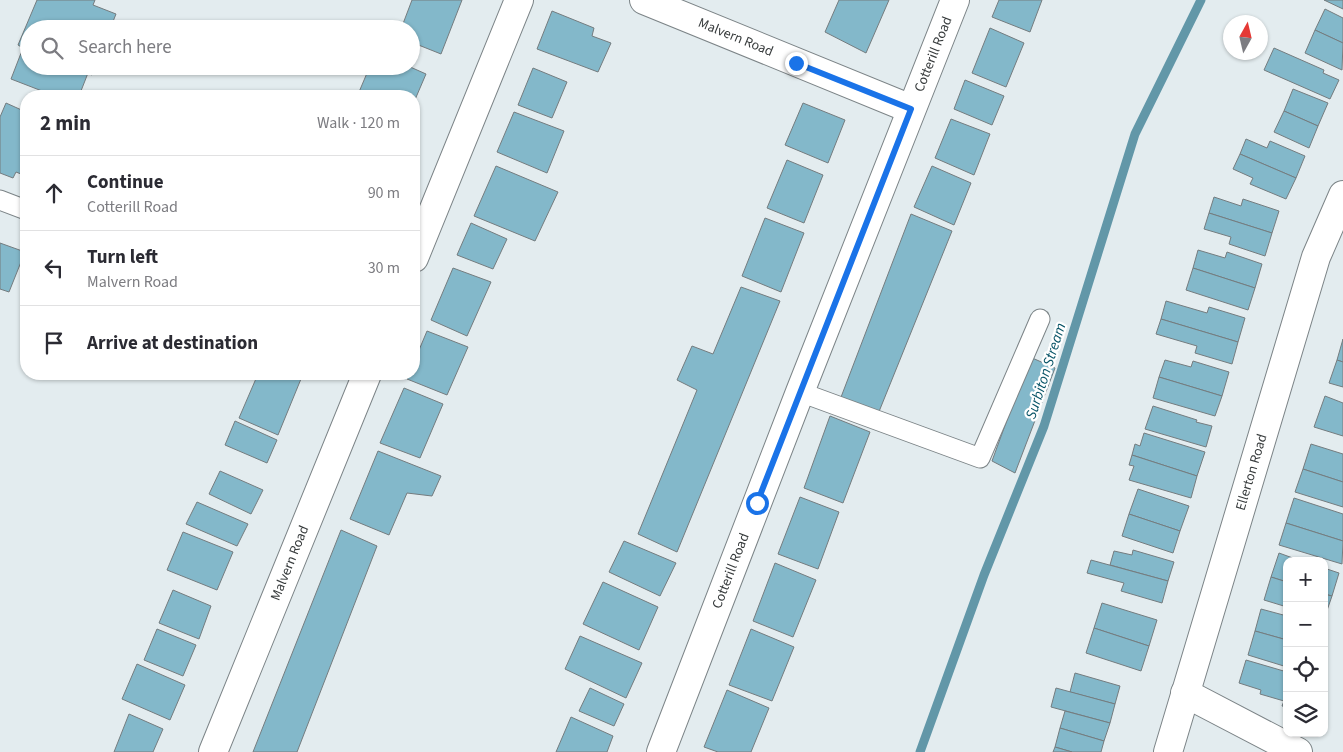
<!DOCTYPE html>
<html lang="en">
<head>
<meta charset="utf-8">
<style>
	:root { --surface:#fff; --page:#f2f2f3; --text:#2b2b33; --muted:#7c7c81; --line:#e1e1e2 }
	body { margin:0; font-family:"Source Sans 3",sans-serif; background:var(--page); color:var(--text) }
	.controls { position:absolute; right:15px; bottom:15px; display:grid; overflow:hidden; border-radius:10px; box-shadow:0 1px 4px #0004 }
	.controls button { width:45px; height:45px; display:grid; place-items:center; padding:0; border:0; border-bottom:1px solid var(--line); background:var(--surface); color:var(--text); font:25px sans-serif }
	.compass { position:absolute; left:1223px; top:15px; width:45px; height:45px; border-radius:50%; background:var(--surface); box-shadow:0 1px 4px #0004; rotate:8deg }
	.stop { position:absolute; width:15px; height:15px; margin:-11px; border:4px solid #1a73e8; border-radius:50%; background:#fff }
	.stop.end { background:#1a73e8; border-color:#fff; box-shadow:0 1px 5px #0008 }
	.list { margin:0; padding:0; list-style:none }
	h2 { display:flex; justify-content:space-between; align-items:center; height:65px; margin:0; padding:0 20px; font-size:21px }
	h2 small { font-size:16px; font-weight:400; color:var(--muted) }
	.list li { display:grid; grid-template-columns:32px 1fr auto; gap:15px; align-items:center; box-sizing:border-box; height:75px; padding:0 20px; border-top:1px solid var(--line) }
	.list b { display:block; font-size:19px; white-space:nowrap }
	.list p { margin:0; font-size:16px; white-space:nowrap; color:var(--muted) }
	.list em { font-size:16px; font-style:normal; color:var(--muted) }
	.icon { flex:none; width:28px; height:28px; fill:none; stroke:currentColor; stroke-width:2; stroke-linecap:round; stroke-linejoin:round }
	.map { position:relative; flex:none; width:1343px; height:752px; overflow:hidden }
	.search { position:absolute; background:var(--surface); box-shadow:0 1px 4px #0004; left:20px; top:20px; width:400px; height:55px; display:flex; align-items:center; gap:12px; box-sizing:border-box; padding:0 18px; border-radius:28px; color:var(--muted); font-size:19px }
	.panel { position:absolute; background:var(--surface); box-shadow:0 1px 4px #0004; left:20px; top:90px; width:400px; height:290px; border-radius:20px }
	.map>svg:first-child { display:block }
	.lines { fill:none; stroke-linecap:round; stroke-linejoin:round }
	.stream { stroke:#6297a8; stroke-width:9 }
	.building { fill:#83b8ca; stroke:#747c7f }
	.service-casing { stroke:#7c8487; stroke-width:21 }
	.minor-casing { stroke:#7c8487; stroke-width:30 }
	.service { stroke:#fff; stroke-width:19 }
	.minor { stroke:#fff; stroke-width:28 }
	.route { stroke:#1a73e8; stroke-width:6 }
	.labels { text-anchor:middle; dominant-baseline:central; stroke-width:4.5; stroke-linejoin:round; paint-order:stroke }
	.street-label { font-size:14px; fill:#383c3d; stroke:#fff }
	.water-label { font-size:15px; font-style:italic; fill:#085467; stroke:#fff }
</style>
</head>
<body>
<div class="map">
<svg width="1343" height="752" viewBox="0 0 1343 752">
	<rect width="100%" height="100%" fill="#e3ecef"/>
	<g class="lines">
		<path class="stream" d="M 920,752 L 984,575 L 1044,426 L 1135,134 L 1201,0"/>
	</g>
	<g class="building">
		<path d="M 37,0 L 95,0 L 93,5 L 116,14 L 110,29 L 29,29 L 29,66 L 95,66 L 92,75 L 88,73 L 79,96 L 55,96 L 11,79 L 23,48 L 18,45 Z"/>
		<path d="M 412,0 L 462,0 L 441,54 L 411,42 L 411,29 L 401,29 Z"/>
		<path d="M 839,0 L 889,0 L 866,53 L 825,32 Z"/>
		<path d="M 999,0 L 1042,0 L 1030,32 L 992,17 Z"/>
		<path d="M 1324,0 L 1343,0 L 1343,9 Z"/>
		<path d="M 1325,9 L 1343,18 L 1343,43 L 1315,30 Z"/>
		<path d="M 552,11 L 594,28 L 592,36 L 611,43 L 598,72 L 537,49 Z"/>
		<path d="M 990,28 L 1024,43 L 1006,87 L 972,73 Z"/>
		<path d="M 1315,30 L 1343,43 L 1342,70 L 1305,53 Z"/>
		<path d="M 1274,48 L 1324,70 L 1323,73 L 1339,80 L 1330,99 L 1264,70 Z"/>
		<path d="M 370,66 L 408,66 L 426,74 L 414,102 L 414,96 L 368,96 L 359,92 Z"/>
		<path d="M 533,68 L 567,82 L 552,118 L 518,105 Z"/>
		<path d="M 965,80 L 1004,96 L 992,125 L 954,109 Z"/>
		<path d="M 1293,89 L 1328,103 L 1318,126 L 1284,111 Z"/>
		<path d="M 6,103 L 26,112 L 26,176 L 16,172 L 13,178 L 0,173 L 0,117 Z"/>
		<path d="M 803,103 L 845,120 L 828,163 L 785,145 Z"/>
		<path d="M 1284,111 L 1318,126 L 1309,148 L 1274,132 Z"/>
		<path d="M 514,112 L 564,131 L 547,173 L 497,152 Z"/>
		<path d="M 951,119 L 990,134 L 974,175 L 935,158 Z"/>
		<path d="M 1246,139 L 1267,148 L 1270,141 L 1305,156 L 1296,178 L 1240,154 Z"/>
		<path d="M 1240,154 L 1296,178 L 1286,199 L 1250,184 L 1253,178 L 1233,169 Z"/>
		<path d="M 787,160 L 823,175 L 804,223 L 767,208 Z"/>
		<path d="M 496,166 L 558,192 L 535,241 L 474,216 Z"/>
		<path d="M 932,166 L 971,183 L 954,225 L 914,207 Z"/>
		<path d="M 1214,197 L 1241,206 L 1243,199 L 1279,211 L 1272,233 L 1209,213 Z"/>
		<path d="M 1209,213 L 1272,233 L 1265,256 L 1229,244 L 1231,237 L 1204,229 Z"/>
		<path d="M 911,214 L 952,231 L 876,419 L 838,405 Z"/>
		<path d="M 765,218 L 804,233 L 781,292 L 742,276 Z"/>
		<path d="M 471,223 L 507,239 L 493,269 L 457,255 Z"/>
		<path d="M 0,243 L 25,252 L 9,292 L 0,289 Z"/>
		<path d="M 1198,250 L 1225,258 L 1227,252 L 1262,264 L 1255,288 L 1193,268 Z"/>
		<path d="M 453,268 L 491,282 L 467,336 L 431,320 Z"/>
		<path d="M 1193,268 L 1255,288 L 1248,310 L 1186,290 Z"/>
		<path d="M 741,287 L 780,301 L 677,552 L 638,534 L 697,390 L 677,380 L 692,346 L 713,354 Z"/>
		<path d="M 1166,301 L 1207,313 L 1209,307 L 1245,318 L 1238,342 L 1161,319 Z"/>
		<path d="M 1161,319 L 1238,342 L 1232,364 L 1195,353 L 1197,346 L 1156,334 Z"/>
		<path d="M 427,331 L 468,347 L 447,395 L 407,379 L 409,374 L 414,374 L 414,362 Z"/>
		<path d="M 1343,339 L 1343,362 L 1337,360 Z"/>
		<path d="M 1030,357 L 1055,368 L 1015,473 L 992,461 Z"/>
		<path d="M 1165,360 L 1191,367 L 1193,361 L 1229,372 L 1222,396 L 1159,377 Z"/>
		<path d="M 1337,360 L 1343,362 L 1343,387 L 1329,383 Z"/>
		<path d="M 258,374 L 303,374 L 278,435 L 239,418 Z"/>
		<path d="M 1159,377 L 1222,396 L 1215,416 L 1153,398 Z"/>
		<path d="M 404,388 L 443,404 L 420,458 L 380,443 Z"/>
		<path d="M 1325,396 L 1343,403 L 1343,436 L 1314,427 Z"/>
		<path d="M 1153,406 L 1197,420 L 1196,422 L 1212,426 L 1206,447 L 1145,429 Z"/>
		<path d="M 830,416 L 870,432 L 843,503 L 804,488 Z"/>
		<path d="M 235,421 L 277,440 L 267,463 L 225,445 Z"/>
		<path d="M 1144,433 L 1205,452 L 1197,476 L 1132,455 L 1135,444 L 1140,446 Z"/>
		<path d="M 1311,444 L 1343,454 L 1343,482 L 1303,469 Z"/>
		<path d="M 378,451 L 441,476 L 432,496 L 407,493 L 389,535 L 350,519 Z"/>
		<path d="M 1132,455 L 1197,476 L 1191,498 L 1129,480 L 1134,466 L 1129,465 Z"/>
		<path d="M 1303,469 L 1343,482 L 1343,507 L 1295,492 Z"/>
		<path d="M 220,471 L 263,490 L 251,514 L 209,494 Z"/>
		<path d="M 1138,489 L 1189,506 L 1180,531 L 1129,514 Z"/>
		<path d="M 800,497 L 839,512 L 818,569 L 778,554 Z"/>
		<path d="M 1294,498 L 1343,514 L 1343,541 L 1286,523 Z"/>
		<path d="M 197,502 L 248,524 L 237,546 L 186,524 Z"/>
		<path d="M 1129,514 L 1180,531 L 1173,553 L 1122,536 Z"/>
		<path d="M 1286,523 L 1343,541 L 1342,564 L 1279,545 Z"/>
		<path d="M 341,530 L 377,546 L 297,752 L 253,752 Z"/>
		<path d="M 183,532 L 233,552 L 217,590 L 167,570 Z"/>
		<path d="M 624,541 L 676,563 L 660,596 L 609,572 Z"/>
		<path d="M 1133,550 L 1174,562 L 1168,581 L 1110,565 L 1114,551 L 1132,555 Z"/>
		<path d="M 1279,553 L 1301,561 L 1287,561 L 1287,582 L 1271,577 Z"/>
		<path d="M 1091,560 L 1168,581 L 1162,603 L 1121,591 L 1124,583 L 1087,573 Z"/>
		<path d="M 775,563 L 816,580 L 793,637 L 753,621 Z"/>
		<path d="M 1324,568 L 1339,573 L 1332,596 L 1324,594 Z"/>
		<path d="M 1271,577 L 1287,582 L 1287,607 L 1264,600 Z"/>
		<path d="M 603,582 L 658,607 L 639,650 L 583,624 Z"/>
		<path d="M 173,590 L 211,606 L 199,639 L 159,623 Z"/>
		<path d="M 1324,594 L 1332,596 L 1324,619 Z"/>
		<path d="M 1102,603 L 1157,620 L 1149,646 L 1094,628 Z"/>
		<path d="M 1261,609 L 1287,616 L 1287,640 L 1255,631 Z"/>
		<path d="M 1094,628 L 1149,646 L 1141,671 L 1086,653 Z"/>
		<path d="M 157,629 L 196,645 L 183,676 L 144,660 Z"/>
		<path d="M 751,629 L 794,647 L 772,701 L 729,685 Z"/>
		<path d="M 1255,631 L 1287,640 L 1287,667 L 1248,655 Z"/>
		<path d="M 580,636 L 642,663 L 626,698 L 565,669 Z"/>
		<path d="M 1246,660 L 1287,672 L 1287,707 L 1282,706 L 1284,701 L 1260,694 L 1261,690 L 1239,683 Z"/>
		<path d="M 137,664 L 185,685 L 170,720 L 122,699 Z"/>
		<path d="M 1075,673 L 1120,686 L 1115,704 L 1070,692 Z"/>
		<path d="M 590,688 L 624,704 L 614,726 L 579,711 Z"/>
		<path d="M 1056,688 L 1115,704 L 1110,723 L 1051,707 Z"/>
		<path d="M 727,690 L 769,708 L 751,752 L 718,752 L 704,747 Z"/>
		<path d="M 1065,711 L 1110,723 L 1104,741 L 1060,728 Z"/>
		<path d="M 129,714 L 163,729 L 153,752 L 114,752 Z"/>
		<path d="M 571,717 L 613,736 L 607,752 L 556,752 Z"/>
		<path d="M 1060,728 L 1104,741 L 1101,752 L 1072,752 L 1055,747 Z"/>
		<path d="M 1055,747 L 1072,752 L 1053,752 Z"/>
	</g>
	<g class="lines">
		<g class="service-casing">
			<g id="service">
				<path d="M 0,200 L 26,210"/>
				<path d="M 800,392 L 980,458 L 1040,319"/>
			</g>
		</g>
		<g class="minor-casing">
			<g id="minor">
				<path id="s1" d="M 644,0 L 911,109"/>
				<path d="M 414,258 L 519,0"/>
				<path d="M 1185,693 L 1298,752"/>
				<path id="s2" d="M 213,752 L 367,374"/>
				<path id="s3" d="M 661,752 L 800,392 L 955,0"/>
				<path id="s4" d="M 1168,752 L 1316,257 L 1343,195"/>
			</g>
		</g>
		<use href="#service" class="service"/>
		<use href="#minor" class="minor"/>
	</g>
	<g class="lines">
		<path class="route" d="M 757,503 L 911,109 L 796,63"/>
	</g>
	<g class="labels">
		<g class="street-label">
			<text stroke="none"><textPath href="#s1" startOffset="99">Malvern Road</textPath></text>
			<text stroke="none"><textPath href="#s3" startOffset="749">Cotterill Road</textPath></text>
			<text stroke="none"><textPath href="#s4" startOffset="292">Ellerton Road</textPath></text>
			<text stroke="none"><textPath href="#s2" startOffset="204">Malvern Road</textPath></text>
			<text stroke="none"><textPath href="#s3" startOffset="194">Cotterill Road</textPath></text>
		</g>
		<g class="water-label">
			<text transform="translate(1046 371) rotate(-72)">Surbiton Stream</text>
		</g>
	</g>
</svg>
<div class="controls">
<button>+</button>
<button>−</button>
<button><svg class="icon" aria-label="locate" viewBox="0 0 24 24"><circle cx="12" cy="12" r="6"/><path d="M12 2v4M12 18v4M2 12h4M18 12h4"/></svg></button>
<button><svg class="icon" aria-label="layers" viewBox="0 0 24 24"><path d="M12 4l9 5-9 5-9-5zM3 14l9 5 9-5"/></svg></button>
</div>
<svg class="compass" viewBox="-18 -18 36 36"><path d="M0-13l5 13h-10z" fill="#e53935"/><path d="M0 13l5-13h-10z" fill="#7c7c81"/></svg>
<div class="stop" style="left:757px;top:503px"></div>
<div class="stop end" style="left:796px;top:63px"></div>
<div class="search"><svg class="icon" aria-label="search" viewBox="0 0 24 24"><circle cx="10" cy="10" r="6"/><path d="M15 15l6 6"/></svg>Search here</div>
<section class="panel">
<h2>2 min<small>Walk · 120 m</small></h2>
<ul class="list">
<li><svg class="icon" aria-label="ahead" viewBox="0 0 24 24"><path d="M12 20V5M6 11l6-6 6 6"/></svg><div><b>Continue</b><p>Cotterill Road</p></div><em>90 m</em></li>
<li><svg class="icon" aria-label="left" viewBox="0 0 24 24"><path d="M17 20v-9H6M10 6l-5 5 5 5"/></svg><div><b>Turn left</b><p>Malvern Road</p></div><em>30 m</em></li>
<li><svg class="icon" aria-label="arrive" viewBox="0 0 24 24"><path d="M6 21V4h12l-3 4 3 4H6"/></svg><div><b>Arrive at destination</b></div></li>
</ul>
</section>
</div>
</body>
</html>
